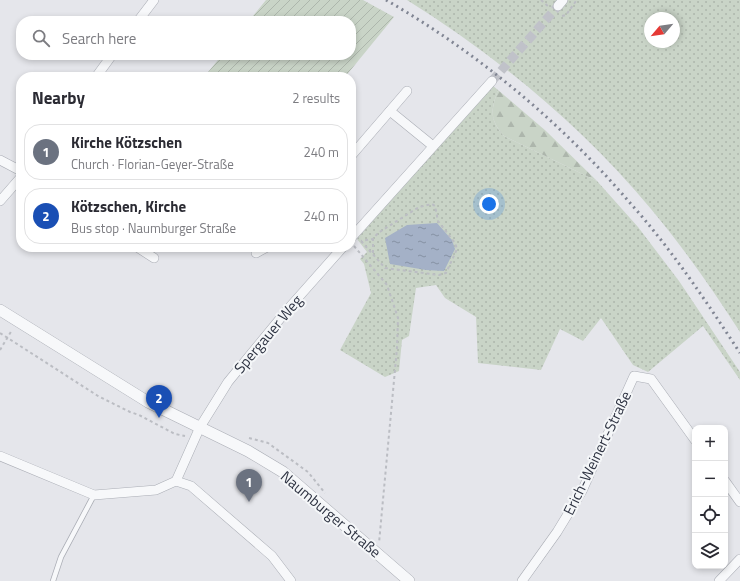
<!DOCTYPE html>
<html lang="en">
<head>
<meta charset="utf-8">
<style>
	:root { --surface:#fff; --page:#f2f2f3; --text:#2b2b33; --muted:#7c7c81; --line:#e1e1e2; --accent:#d93025 }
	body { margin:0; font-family:"Titillium Web",sans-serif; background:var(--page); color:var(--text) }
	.controls { position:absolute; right:12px; bottom:12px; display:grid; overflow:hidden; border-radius:8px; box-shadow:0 2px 6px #0003 }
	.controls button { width:36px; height:36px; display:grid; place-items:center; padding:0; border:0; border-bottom:1px solid var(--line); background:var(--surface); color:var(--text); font:20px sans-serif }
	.compass { position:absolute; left:644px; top:12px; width:36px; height:36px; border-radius:50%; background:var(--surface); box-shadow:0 2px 6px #0003; rotate:241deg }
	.you { position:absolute; left:489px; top:204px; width:14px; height:14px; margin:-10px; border:3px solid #fff; border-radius:50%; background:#1a73e8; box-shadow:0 0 0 6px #1a73e833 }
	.badge { display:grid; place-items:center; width:26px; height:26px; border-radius:50%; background:var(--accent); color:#fff; font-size:13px; font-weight:700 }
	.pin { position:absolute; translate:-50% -33px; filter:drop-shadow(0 1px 2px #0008) }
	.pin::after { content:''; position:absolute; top:21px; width:14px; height:12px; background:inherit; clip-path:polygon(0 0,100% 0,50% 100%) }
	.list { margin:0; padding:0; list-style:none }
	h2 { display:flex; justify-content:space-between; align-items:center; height:52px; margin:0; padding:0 16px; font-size:17px }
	h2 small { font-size:13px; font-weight:400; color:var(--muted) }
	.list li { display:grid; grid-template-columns:26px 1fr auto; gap:12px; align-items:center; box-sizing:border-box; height:56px; margin:0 8px 8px; padding:0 8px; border:1px solid var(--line); border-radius:16px }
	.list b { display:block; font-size:15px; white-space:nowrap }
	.list p { margin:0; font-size:13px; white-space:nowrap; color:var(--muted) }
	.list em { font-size:13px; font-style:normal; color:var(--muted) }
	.icon { flex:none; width:22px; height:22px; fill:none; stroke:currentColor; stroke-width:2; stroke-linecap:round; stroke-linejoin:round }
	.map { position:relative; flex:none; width:740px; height:581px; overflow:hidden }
	.search { position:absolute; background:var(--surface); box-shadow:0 2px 6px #0003; left:16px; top:16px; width:340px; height:44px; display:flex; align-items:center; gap:10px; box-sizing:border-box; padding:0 14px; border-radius:16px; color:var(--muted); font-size:15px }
	.panel { position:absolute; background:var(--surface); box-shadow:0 2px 6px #0003; left:16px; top:72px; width:340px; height:180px; border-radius:16px }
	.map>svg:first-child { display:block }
	.grass { fill:url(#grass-dots); fill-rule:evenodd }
	.forest { fill:url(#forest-firs) }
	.garden { fill:url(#garden-furrows) }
	.water { fill:url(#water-ripples) }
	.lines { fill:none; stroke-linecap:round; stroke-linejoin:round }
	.minor-tunnel { stroke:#c0c2c9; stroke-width:9; stroke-dasharray:9 4.5; stroke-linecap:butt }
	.service-casing { stroke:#aaadb5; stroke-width:6 }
	.minor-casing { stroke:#aaadb5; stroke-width:10 }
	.tertiary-casing { stroke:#aaadb5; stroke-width:12 }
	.path { stroke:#bbbdc3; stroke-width:2; stroke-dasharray:3 3; stroke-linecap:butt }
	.service { stroke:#f7f8fa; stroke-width:4.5 }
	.minor { stroke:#f7f8fa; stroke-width:9 }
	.tertiary { stroke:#f7f8fa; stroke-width:11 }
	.rail { stroke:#808593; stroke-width:3; stroke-dasharray:2 4; stroke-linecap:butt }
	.labels { text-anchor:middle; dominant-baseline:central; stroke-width:4; stroke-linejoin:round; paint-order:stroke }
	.street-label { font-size:15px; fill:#2e3342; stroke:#f4f6f8 }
</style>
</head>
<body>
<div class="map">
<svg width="740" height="581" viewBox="0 0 740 581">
	<defs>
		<pattern id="grass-dots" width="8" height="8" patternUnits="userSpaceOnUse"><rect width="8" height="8" fill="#c9d4c7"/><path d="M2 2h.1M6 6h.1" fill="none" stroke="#adb6ac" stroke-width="1.8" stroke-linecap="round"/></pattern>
		<pattern id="forest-firs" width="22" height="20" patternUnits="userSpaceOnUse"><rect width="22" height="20" fill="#c9d4c7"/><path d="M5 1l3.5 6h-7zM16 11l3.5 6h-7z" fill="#adb6ac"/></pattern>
		<pattern id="garden-furrows" width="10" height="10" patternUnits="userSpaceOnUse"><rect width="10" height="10" fill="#c9d4c7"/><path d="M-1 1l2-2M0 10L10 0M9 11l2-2" fill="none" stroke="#adb6ac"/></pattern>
		<pattern id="water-ripples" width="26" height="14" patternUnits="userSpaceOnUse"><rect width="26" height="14" fill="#a4b1c7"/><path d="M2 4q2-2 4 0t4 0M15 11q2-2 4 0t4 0" fill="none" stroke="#8691a3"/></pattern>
	</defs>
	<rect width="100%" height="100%" fill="#e5e6eb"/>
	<g class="grass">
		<path d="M 407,0 L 740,0 L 740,332 C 713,290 683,247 651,209 C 582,126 498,57 407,0 ZM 650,18 L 674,18 L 674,42 L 650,42 Z"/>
		<path d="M 492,85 L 498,90 C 491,110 489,119 504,136 L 597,181 L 638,227 L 679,281 L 740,372 L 740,380 L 703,326 L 648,372 L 633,365 L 601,318 L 583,341 L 560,329 L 541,370 L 478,363 L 476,317 L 445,298 L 436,285 L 416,288 L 409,336 L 402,340 L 399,371 L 385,377 L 340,350 L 371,293 L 364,264 L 360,259 L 367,252 L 357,239 L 411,175 Z"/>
	</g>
	<path class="forest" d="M 498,90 L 546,131 L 597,181 L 504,136 C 489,119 491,110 498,90 Z"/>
	<path class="garden" d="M 266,0 L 363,0 L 394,17 L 345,77 L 204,77 L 222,55 L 351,55 L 351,21 L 249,21 Z"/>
	<path class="water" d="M 437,223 L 452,240 L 455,249 L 444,271 L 426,270 L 390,264 L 385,238 L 407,225 Z"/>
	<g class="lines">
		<path class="minor-tunnel" d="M 492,81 L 558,6"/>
		<g class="service-casing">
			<path id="service" d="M 53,581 L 61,557 L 94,495"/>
		</g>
		<g class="minor-casing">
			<g id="minor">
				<path d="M 558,6 L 563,0"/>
				<path d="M 138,21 L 154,0"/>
				<path d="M 96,77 L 112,55"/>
				<path d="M 390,111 L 433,146"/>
				<path d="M 351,156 L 407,91"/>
				<path d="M 0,160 L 21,171"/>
				<path d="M 0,201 L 21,177"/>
				<path d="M 351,238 L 492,81"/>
				<path d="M 137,247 L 154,258"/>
				<path d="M 256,253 L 267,247"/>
				<path d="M 0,456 L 94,495 L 156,490 L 176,481 L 191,486 L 272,556 L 291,581"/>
				<path d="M 176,481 L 200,427 L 228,382 L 288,309 L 343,247"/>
				<path d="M 725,481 L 740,502"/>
				<path d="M 522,581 L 557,532 L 582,491 L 634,376 L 651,379 L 695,440"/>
				<path d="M 719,581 L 740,559"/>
			</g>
		</g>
		<g class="tertiary-casing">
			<path id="tertiary" d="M 0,310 L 148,402 L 248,451 L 283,472 L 409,581"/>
		</g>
		<g class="path">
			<path d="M 541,0 L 549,7"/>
			<path d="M 562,16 L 566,15 L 576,1"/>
			<path d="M 361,241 L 385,268 L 439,275 L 446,273 L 457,249 L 455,243 L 438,221 L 435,206 L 432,204 L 419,207 L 378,233 L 373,239 L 361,241"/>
			<path d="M 354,246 L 387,285 L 398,318 L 397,348 L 379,543"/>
			<path d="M 373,253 L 373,239"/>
			<path d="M 0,333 L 98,396 L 130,412 L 139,415 L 175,434 L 185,436"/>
			<path d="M 0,350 L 12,330"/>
			<path d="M 249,438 L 268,443 L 308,472 L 325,493"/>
		</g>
		<use href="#service" class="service"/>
		<use href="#minor" class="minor"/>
		<use href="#tertiary" class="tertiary"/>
		<path class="rail" d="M 386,0 C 478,53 562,123 631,204 C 672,250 706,301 740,353"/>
	</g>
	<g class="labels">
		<g class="street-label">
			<text transform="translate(268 334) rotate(-50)">Spergauer Weg</text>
			<text transform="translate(597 453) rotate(-64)">Erich-Weinert-Straße</text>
			<text transform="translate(331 514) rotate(40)">Naumburger Straße</text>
		</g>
	</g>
</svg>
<div class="controls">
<button>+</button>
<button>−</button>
<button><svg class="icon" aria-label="locate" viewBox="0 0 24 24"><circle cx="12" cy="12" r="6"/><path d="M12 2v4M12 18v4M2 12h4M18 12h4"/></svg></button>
<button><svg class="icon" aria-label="layers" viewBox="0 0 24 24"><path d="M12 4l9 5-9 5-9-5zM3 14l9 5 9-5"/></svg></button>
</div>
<svg class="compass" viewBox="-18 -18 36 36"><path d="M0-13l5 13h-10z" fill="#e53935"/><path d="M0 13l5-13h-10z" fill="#7c7c81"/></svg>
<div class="you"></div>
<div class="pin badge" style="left:249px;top:502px;background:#6b7280">1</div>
<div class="pin badge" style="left:159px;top:418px;background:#1a4fb4">2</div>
<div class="search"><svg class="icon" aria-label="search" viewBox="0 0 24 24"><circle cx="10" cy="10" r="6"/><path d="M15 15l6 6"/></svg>Search here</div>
<section class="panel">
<h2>Nearby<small>2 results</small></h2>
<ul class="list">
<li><span class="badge" style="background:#6b7280">1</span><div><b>Kirche Kötzschen</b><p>Church · Florian-Geyer-Straße</p></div><em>240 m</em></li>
<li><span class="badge" style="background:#1a4fb4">2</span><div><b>Kötzschen, Kirche</b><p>Bus stop · Naumburger Straße</p></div><em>240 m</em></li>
</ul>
</section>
</div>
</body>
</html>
